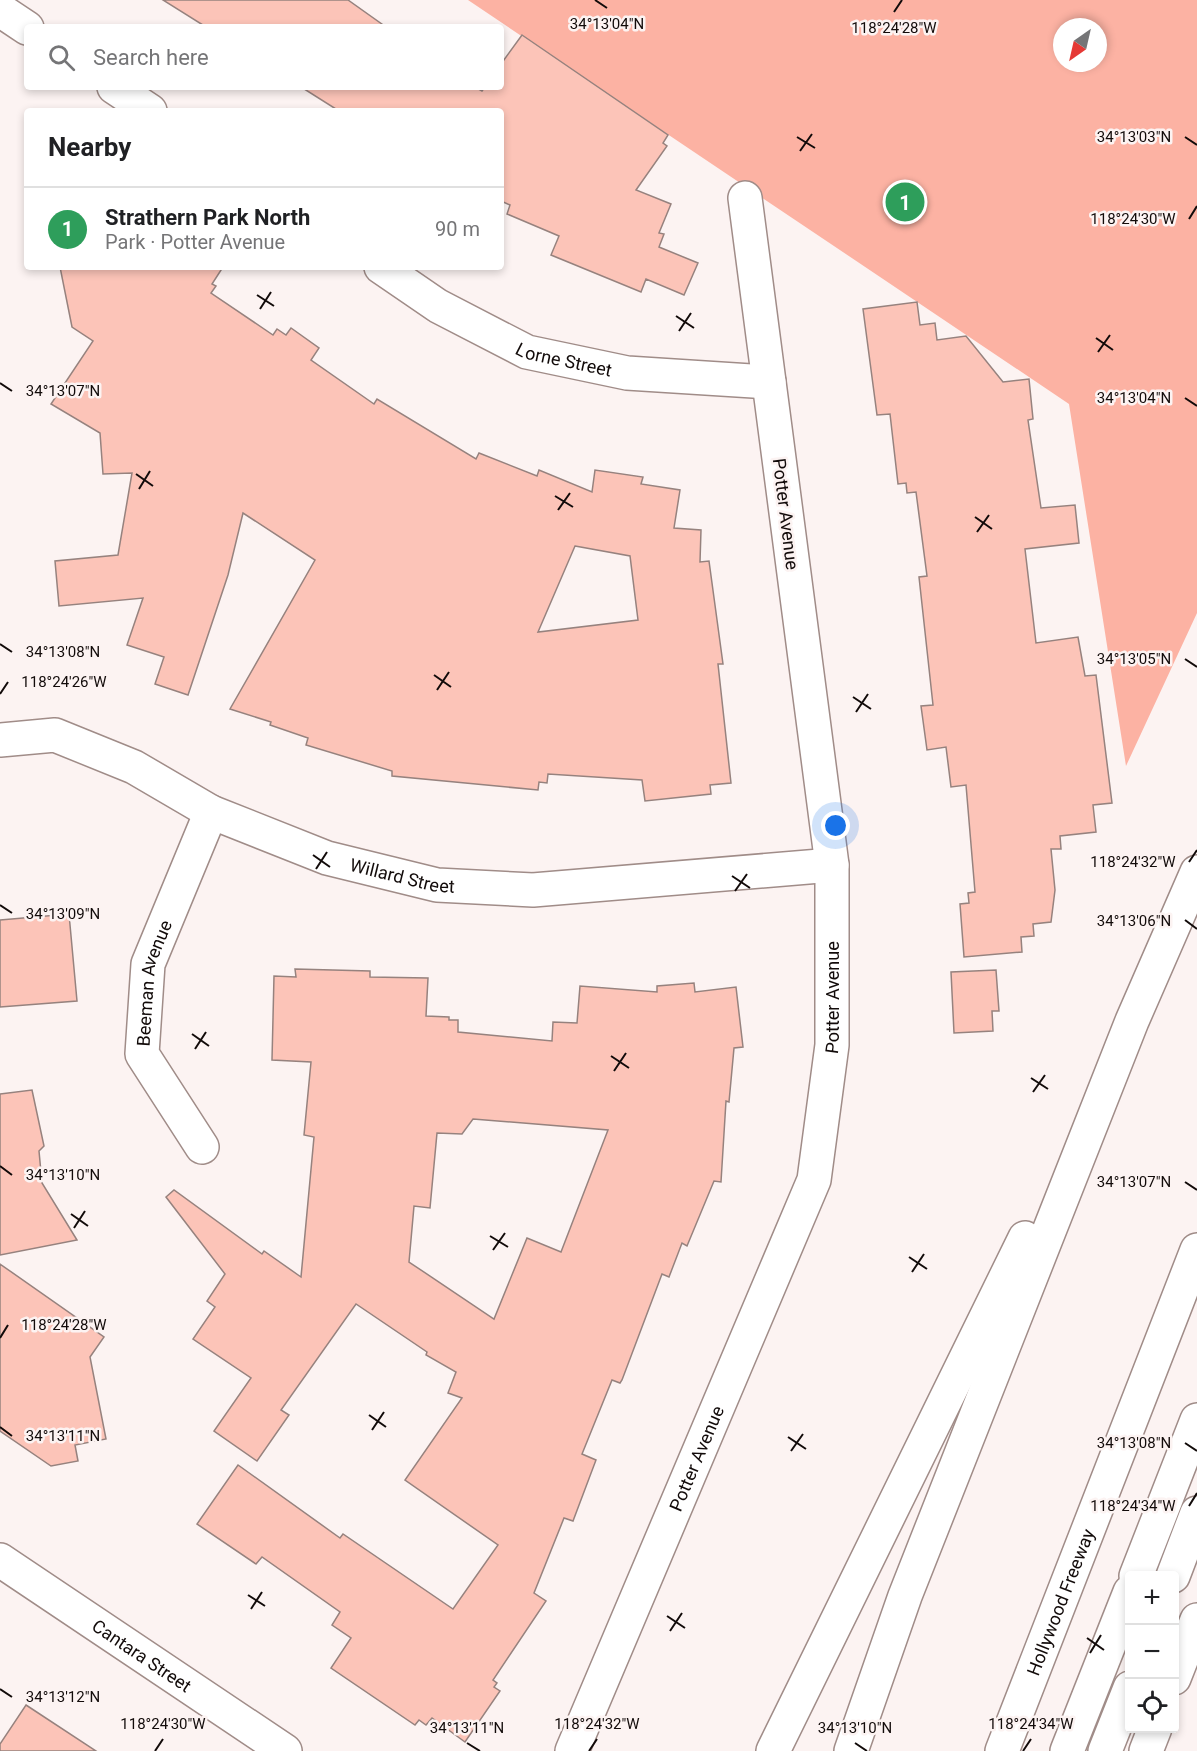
<!DOCTYPE html>
<html lang="en">
<head>
<meta charset="utf-8">
<style>
	:root { --surface:#fff; --page:#f2f2f2; --text:#202124; --muted:#757577; --line:#e0e0e0; --accent:#3a85b8 }
	body { margin:0; font-family:Roboto,sans-serif; background:var(--page); color:var(--text) }
	.controls { position:absolute; right:18px; bottom:18px; display:grid; overflow:hidden; border-radius:6px; box-shadow:0 3px 9px #0003 }
	.controls button { width:54px; height:54px; display:grid; place-items:center; padding:0; border:0; border-bottom:2px solid var(--line); background:var(--surface); color:var(--text); font:30px sans-serif }
	.compass { position:absolute; left:1053px; top:18px; width:54px; height:54px; border-radius:50%; background:var(--surface); box-shadow:0 3px 9px #0003; rotate:214deg }
	.you { position:absolute; left:836px; top:826px; width:21px; height:21px; margin:-15px; border:4px solid #fff; border-radius:50%; background:#1a73e8; box-shadow:0 0 0 9px #1a73e833 }
	.badge { display:grid; place-items:center; width:39px; height:39px; border-radius:50%; background:var(--accent); color:#fff; font-size:20px; font-weight:700 }
	.pin { position:absolute; translate:-50% -50%; border:3px solid #fff; box-shadow:0 2px 6px #0006 }
	.list { margin:0; padding:0; list-style:none }
	h2 { display:flex; justify-content:space-between; align-items:center; height:78px; margin:0; padding:0 24px; font-size:26px }
	h2 small { font-size:20px; font-weight:400; color:var(--muted) }
	.list li { display:grid; grid-template-columns:39px 1fr auto; gap:18px; align-items:center; box-sizing:border-box; height:84px; padding:0 24px; border-top:2px solid var(--line) }
	.list b { display:block; font-size:22px; white-space:nowrap }
	.list p { margin:0; font-size:20px; white-space:nowrap; color:var(--muted) }
	.list em { font-size:20px; font-style:normal; color:var(--muted) }
	.icon { flex:none; width:33px; height:33px; fill:none; stroke:currentColor; stroke-width:2; stroke-linecap:round; stroke-linejoin:round }
	.map { position:relative; flex:none; width:1197px; height:1751px; overflow:hidden }
	.search { position:absolute; background:var(--surface); box-shadow:0 3px 9px #0003; left:24px; top:24px; width:480px; height:66px; display:flex; align-items:center; gap:15px; box-sizing:border-box; padding:0 21px; border-radius:6px; color:var(--muted); font-size:22px }
	.panel { position:absolute; background:var(--surface); box-shadow:0 3px 9px #0003; left:24px; top:108px; width:480px; height:162px; border-radius:6px }
	.map>svg:first-child { display:block }
	.green { fill:#fcb2a3; fill-rule:evenodd }
	.building { fill:#fcc4b8; stroke:#96827e; stroke-width:1.5; fill-rule:evenodd }
	.lines { fill:none; stroke-linecap:round; stroke-linejoin:round }
	.minor-casing { stroke:#a08c88; stroke-width:36 }
	.motorway-casing { stroke:#a08c88; stroke-width:36 }
	.minor { stroke:#fff; stroke-width:33 }
	.motorway { stroke:#fff; stroke-width:33 }
	.ticks { fill:none; stroke:#120b0a; stroke-width:2 }
	.labels { text-anchor:middle; dominant-baseline:central; stroke-width:5; stroke-linejoin:round; paint-order:stroke }
	.street-label { font-size:18px; fill:#120b0a; stroke:#fcf3f2 }
	.ticks-label { font-size:15px; text-anchor:middle; fill:#120b0a; stroke:#fcf3f2; stroke-width:5; stroke-linejoin:round; paint-order:stroke }
</style>
</head>
<body>
<div class="map">
<svg width="1197" height="1751" viewBox="0 0 1197 1751">
	<rect width="100%" height="100%" fill="#fcf3f2"/>
	<path class="green" d="M 468,0 L 1197,0 L 1197,613 L 1126,766 L 1069,404 ZM 1062,27 L 1098,27 L 1098,63 L 1062,63 Z"/>
	<g class="building">
		<path d="M 163,0 L 348,0 L 386,27 L 206,27 Z"/>
		<path d="M 522,35 L 668,135 L 663,143 L 667,146 L 636,190 L 671,204 L 659,233 L 664,234 L 659,247 L 698,263 L 684,295 L 646,279 L 641,292 L 551,255 L 559,236 L 507,214 L 510,205 L 501,201 L 501,111 L 339,111 L 301,87 L 475,87 L 482,91 L 485,87 L 501,87 L 501,64 Z"/>
		<path d="M 60,267 L 223,267 L 212,284 L 216,286 L 211,293 L 273,335 L 277,329 L 286,335 L 291,328 L 319,348 L 311,360 L 374,404 L 377,399 L 476,459 L 479,453 L 537,476 L 539,470 L 592,492 L 595,470 L 643,477 L 641,484 L 680,490 L 674,528 L 701,530 L 700,562 L 709,561 L 723,664 L 718,664 L 731,783 L 710,785 L 711,794 L 645,801 L 642,780 L 548,774 L 547,783 L 539,782 L 538,790 L 392,776 L 392,771 L 306,745 L 308,738 L 270,725 L 271,722 L 230,709 L 315,560 L 243,513 L 228,575 L 188,695 L 155,684 L 164,657 L 127,645 L 143,598 L 59,606 L 55,561 L 118,555 L 132,473 L 103,474 L 100,433 L 51,404 L 93,341 L 72,327 ZM 575,546 L 630,556 L 638,620 L 538,632 Z"/>
		<path d="M 917,302 L 920,325 L 935,323 L 937,340 L 966,336 L 1003,382 L 1029,379 L 1033,419 L 1028,420 L 1041,508 L 1075,505 L 1079,543 L 1025,549 L 1036,643 L 1078,637 L 1085,676 L 1096,675 L 1112,803 L 1093,805 L 1096,832 L 1060,836 L 1061,849 L 1051,849 L 1055,890 L 1051,922 L 1033,924 L 1034,936 L 1021,937 L 1022,952 L 964,957 L 960,904 L 969,903 L 968,893 L 975,892 L 966,785 L 951,787 L 946,747 L 927,750 L 921,706 L 933,705 L 919,577 L 927,576 L 916,492 L 907,493 L 906,483 L 898,484 L 890,414 L 877,415 L 863,309 Z"/>
		<path d="M 69,914 L 77,1001 L 0,1007 L 0,920 Z"/>
		<path d="M 295,969 L 370,971 L 370,977 L 428,978 L 426,1016 L 449,1017 L 449,1020 L 458,1020 L 458,1032 L 552,1041 L 553,1022 L 577,1023 L 580,986 L 657,992 L 657,986 L 694,983 L 695,992 L 736,987 L 743,1047 L 734,1048 L 729,1102 L 726,1101 L 721,1182 L 714,1181 L 687,1246 L 682,1243 L 669,1277 L 662,1274 L 622,1380 L 620,1383 L 612,1380 L 582,1454 L 596,1460 L 573,1521 L 564,1518 L 534,1593 L 546,1601 L 493,1680 L 497,1683 L 494,1687 L 500,1691 L 465,1742 L 432,1718 L 426,1725 L 419,1720 L 415,1725 L 331,1668 L 351,1638 L 332,1625 L 340,1612 L 262,1557 L 256,1564 L 197,1524 L 238,1465 L 340,1538 L 343,1534 L 453,1609 L 498,1545 L 405,1480 L 462,1398 L 448,1393 L 456,1372 L 426,1355 L 427,1352 L 356,1304 L 281,1410 L 289,1415 L 257,1461 L 214,1431 L 251,1378 L 193,1339 L 215,1307 L 207,1301 L 225,1274 L 166,1197 L 174,1190 L 262,1254 L 264,1251 L 301,1277 L 314,1137 L 304,1135 L 311,1062 L 272,1060 L 274,976 L 296,977 ZM 473,1119 L 608,1130 L 561,1252 L 527,1238 L 494,1319 L 409,1262 L 414,1206 L 430,1208 L 437,1133 L 462,1134 Z"/>
		<path d="M 996,970 L 999,1011 L 992,1011 L 993,1031 L 954,1033 L 951,972 Z"/>
		<path d="M 32,1090 L 44,1146 L 39,1151 L 42,1183 L 77,1240 L 0,1255 L 0,1094 Z"/>
		<path d="M 0,1264 L 104,1337 L 90,1357 L 106,1439 L 75,1445 L 78,1461 L 51,1466 L 0,1431 Z"/>
		<path d="M 26,1705 L 96,1751 L 0,1751 L 0,1744 Z"/>
	</g>
	<g class="lines">
		<g class="minor-casing">
			<g id="minor">
				<path d="M 0,10 L 27,28"/>
				<path d="M 114,87 L 150,111"/>
				<path id="s1" d="M 381,267 L 438,306 L 527,352 L 627,373 L 769,382"/>
				<path id="s2" d="M 0,740 L 55,735 L 134,767 L 211,812 L 327,858 L 437,885 L 533,890 L 832,865"/>
				<path id="s3" d="M 202,1147 L 142,1054 L 148,964 L 211,812"/>
				<path id="s4" d="M 0,1560 L 285,1751"/>
				<path id="s5" d="M 572,1751 L 814,1180 L 832,1045 L 832,865 L 745,198"/>
			</g>
		</g>
		<g class="motorway-casing">
			<g id="motorway">
				<path d="M 1136,1576 L 1197,1420"/>
				<path d="M 1173,1576 L 1197,1513"/>
				<path d="M 1174,1678 L 1197,1620"/>
				<path d="M 773,1751 L 1025,1238"/>
				<path d="M 851,1751 L 905,1596 L 1132,1021 L 1197,872"/>
				<path id="s6" d="M 1002,1751 L 1197,1250"/>
				<path d="M 1067,1751 L 1130,1592"/>
				<path d="M 1105,1751 L 1130,1688"/>
				<path d="M 1146,1751 L 1155,1728"/>
			</g>
		</g>
		<use href="#minor" class="minor"/>
		<use href="#motorway" class="motorway"/>
	</g>
	<path class="ticks" d="M 595,0 L 607,8M 894,12 L 902,0M 797,137 L 815,148M 1185,137 L 1197,145M 800,151 L 812,134M 1189,219 L 1197,206M 257,295 L 274,306M 260,309 L 271,292M 676,316 L 694,328M 679,331 L 691,313M 1096,338 L 1113,350M 1098,352 L 1110,335M 0,383 L 12,391M 1185,398 L 1197,406M 136,474 L 153,486M 139,489 L 150,471M 555,496 L 573,507M 558,510 L 570,493M 975,517 L 992,529M 977,532 L 989,515M 0,644 L 12,652M 1185,659 L 1197,667M 434,675 L 451,687M 437,690 L 449,672M 0,694 L 8,682M 853,697 L 871,709M 856,712 L 868,694M 313,855 L 330,867M 1189,862 L 1197,850M 316,869 L 327,852M 732,876 L 750,888M 735,891 L 747,874M 0,905 L 12,913M 1185,920 L 1197,929M 192,1034 L 209,1046M 195,1049 L 206,1032M 611,1056 L 629,1068M 614,1071 L 626,1053M 1031,1078 L 1048,1089M 1033,1092 L 1045,1075M 0,1166 L 12,1175M 1185,1182 L 1197,1190M 71,1214 L 88,1226M 74,1228 L 85,1211M 490,1236 L 508,1247M 493,1250 L 505,1233M 909,1257 L 927,1269M 912,1272 L 924,1254M 0,1338 L 8,1325M 369,1415 L 386,1427M 0,1427 L 12,1436M 372,1430 L 384,1412M 788,1437 L 806,1449M 1185,1443 L 1197,1451M 791,1451 L 803,1434M 1189,1506 L 1197,1493M 248,1595 L 265,1606M 251,1609 L 262,1592M 667,1616 L 685,1628M 670,1631 L 682,1613M 1087,1638 L 1104,1650M 1090,1653 L 1101,1635M 0,1689 L 12,1697M 467,1743 L 480,1751M 855,1743 L 867,1751M 155,1751 L 163,1739M 589,1751 L 597,1739M 1023,1751 L 1031,1739"/>
	<g class="labels">
		<g class="street-label">
			<text stroke="none"><textPath href="#s1" startOffset="207">Lorne Street</textPath></text>
			<text transform="translate(786 514) rotate(83)">Potter Avenue</text>
			<text stroke="none"><textPath href="#s2" startOffset="432">Willard Street</textPath></text>
			<text stroke="none"><textPath href="#s3" startOffset="183">Beeman Avenue</textPath></text>
			<text stroke="none"><textPath href="#s5" startOffset="804">Potter Avenue</textPath></text>
			<text stroke="none"><textPath href="#s5" startOffset="318">Potter Avenue</textPath></text>
			<text stroke="none"><textPath href="#s6" startOffset="160">Hollywood Freeway</textPath></text>
			<text stroke="none"><textPath href="#s4" startOffset="171">Cantara Street</textPath></text>
		</g>
	</g>
	<g class="ticks-label">
		<text x="607" y="29">34°13'04"N</text>
		<text x="894" y="33">118°24'28"W</text>
		<text x="1134" y="142">34°13'03"N</text>
		<text x="1133" y="224">118°24'30"W</text>
		<text x="63" y="396">34°13'07"N</text>
		<text x="1134" y="403">34°13'04"N</text>
		<text x="63" y="657">34°13'08"N</text>
		<text x="1134" y="664">34°13'05"N</text>
		<text x="64" y="687">118°24'26"W</text>
		<text x="1133" y="867">118°24'32"W</text>
		<text x="63" y="919">34°13'09"N</text>
		<text x="1134" y="926">34°13'06"N</text>
		<text x="63" y="1180">34°13'10"N</text>
		<text x="1134" y="1187">34°13'07"N</text>
		<text x="64" y="1330">118°24'28"W</text>
		<text x="63" y="1441">34°13'11"N</text>
		<text x="1134" y="1448">34°13'08"N</text>
		<text x="1133" y="1511">118°24'34"W</text>
		<text x="63" y="1702">34°13'12"N</text>
		<text x="163" y="1729">118°24'30"W</text>
		<text x="597" y="1729">118°24'32"W</text>
		<text x="1031" y="1729">118°24'34"W</text>
		<text x="467" y="1733">34°13'11"N</text>
		<text x="855" y="1733">34°13'10"N</text>
	</g>
</svg>
<div class="controls">
<button>+</button>
<button>−</button>
<button><svg class="icon" aria-label="locate" viewBox="0 0 24 24"><circle cx="12" cy="12" r="6"/><path d="M12 2v4M12 18v4M2 12h4M18 12h4"/></svg></button>
</div>
<svg class="compass" viewBox="-18 -18 36 36"><path d="M0-13l5 13h-10z" fill="#e53935"/><path d="M0 13l5-13h-10z" fill="#757577"/></svg>
<div class="you"></div>
<div class="pin badge" style="left:905px;top:202px;background:#2e9e5b">1</div>
<div class="search"><svg class="icon" aria-label="search" viewBox="0 0 24 24"><circle cx="10" cy="10" r="6"/><path d="M15 15l6 6"/></svg>Search here</div>
<section class="panel">
<h2>Nearby<small></small></h2>
<ul class="list">
<li><span class="badge" style="background:#2e9e5b">1</span><div><b>Strathern Park North</b><p>Park · Potter Avenue</p></div><em>90 m</em></li>
</ul>
</section>
</div>
</body>
</html>
